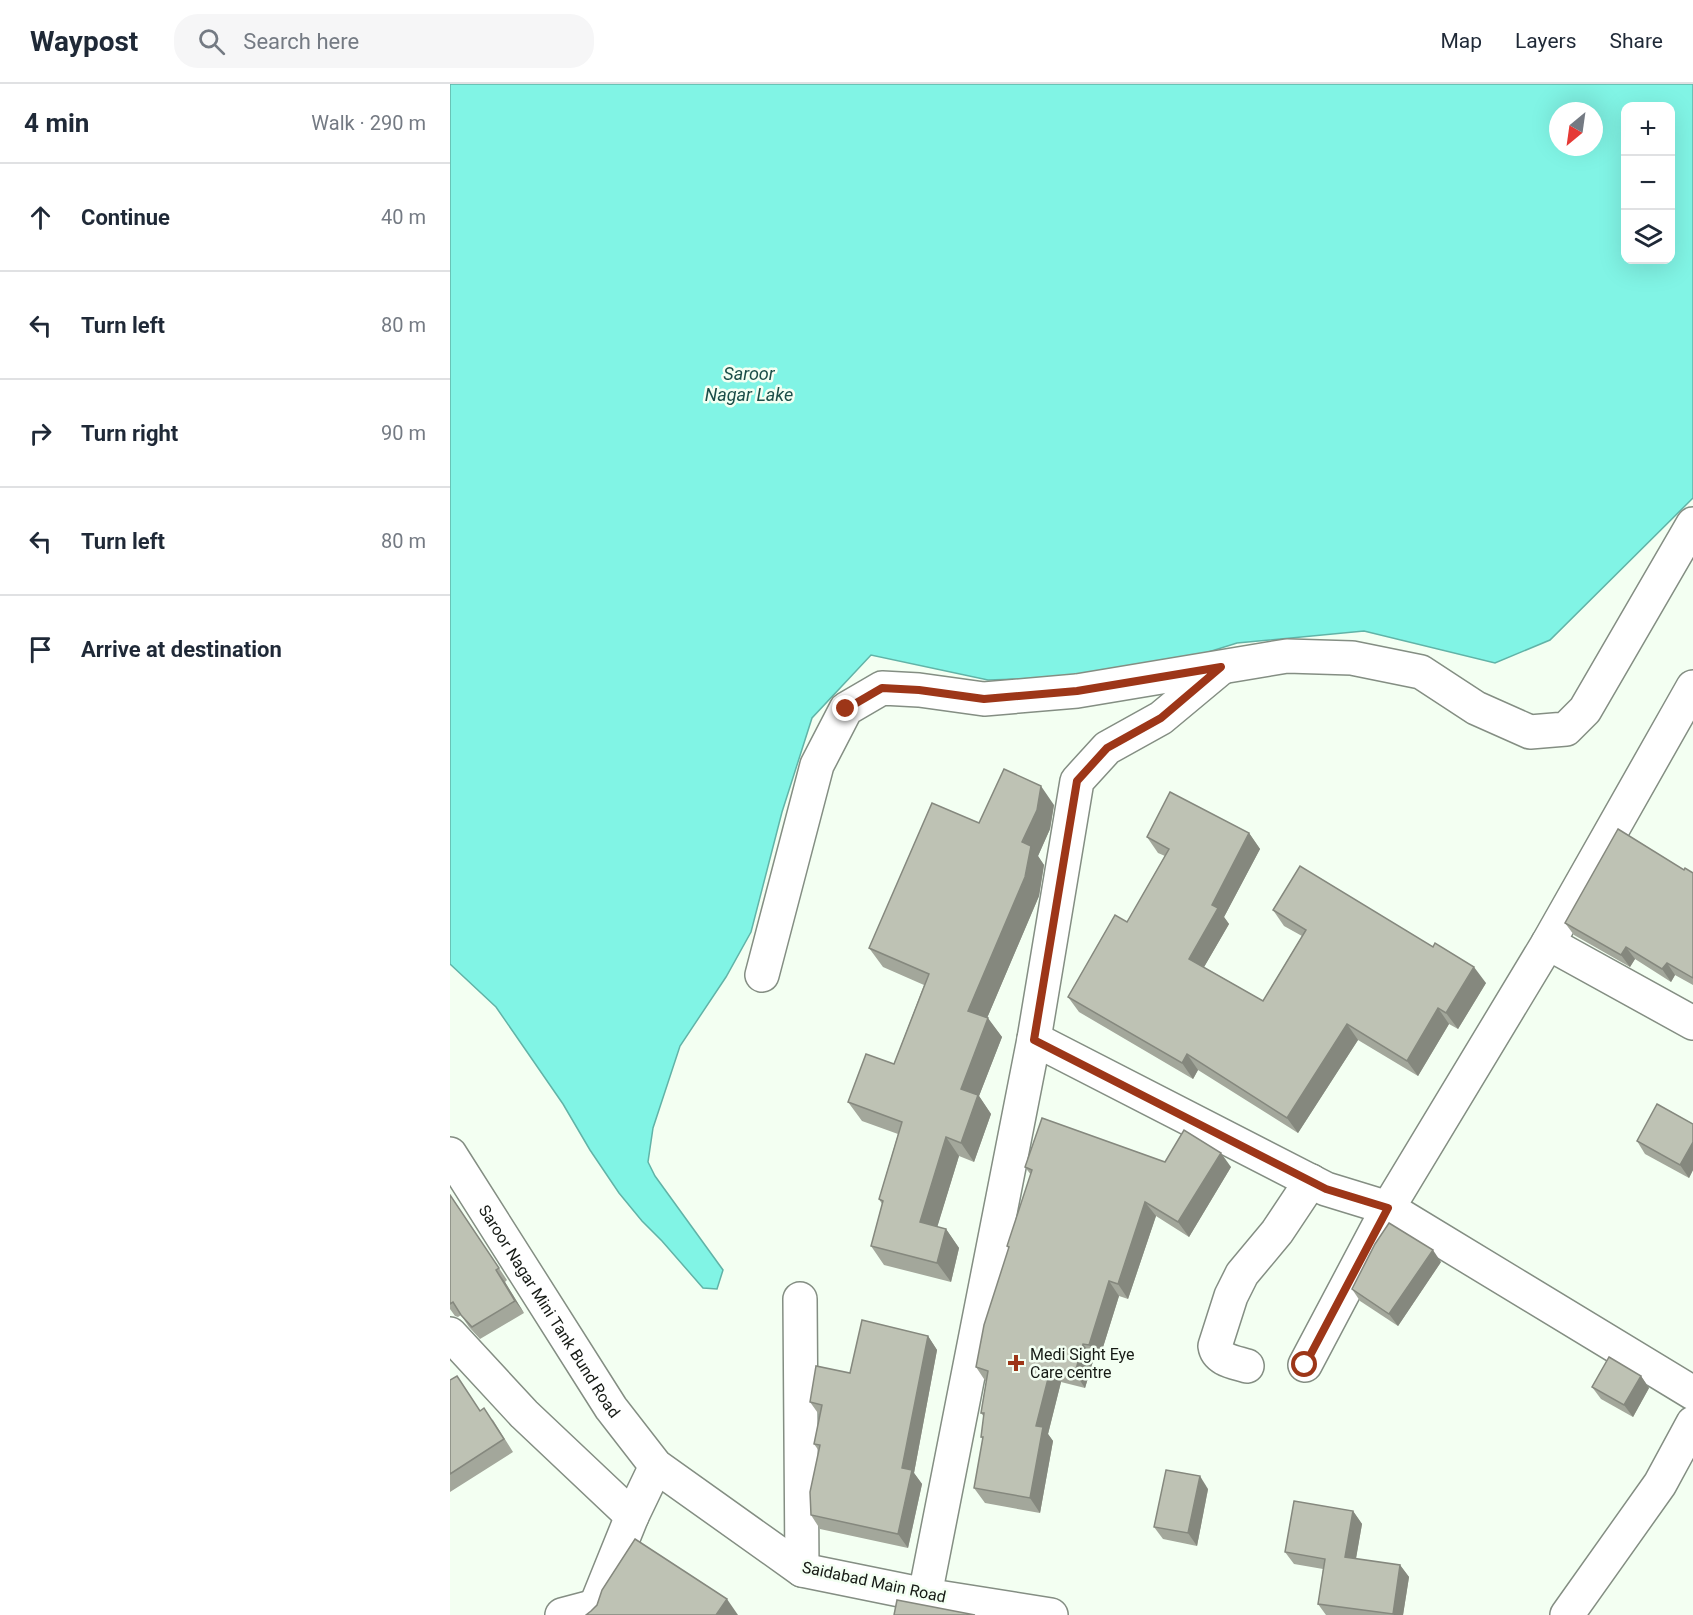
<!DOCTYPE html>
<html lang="en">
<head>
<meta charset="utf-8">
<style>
	:root { --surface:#fff; --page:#f6f6f7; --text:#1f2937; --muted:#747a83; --line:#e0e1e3 }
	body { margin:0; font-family:Roboto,sans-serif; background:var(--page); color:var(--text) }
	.controls { position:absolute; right:18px; top:18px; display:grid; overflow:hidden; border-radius:12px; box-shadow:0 6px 24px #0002 }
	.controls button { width:54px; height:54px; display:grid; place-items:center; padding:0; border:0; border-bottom:2px solid var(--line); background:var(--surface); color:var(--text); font:30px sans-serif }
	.compass { position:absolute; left:1099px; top:18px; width:54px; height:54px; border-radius:50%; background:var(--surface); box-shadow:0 6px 24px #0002; rotate:209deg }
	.stop { position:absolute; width:18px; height:18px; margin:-14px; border:4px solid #9d3618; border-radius:50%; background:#fff }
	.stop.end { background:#9d3618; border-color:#fff; box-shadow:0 2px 6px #0008 }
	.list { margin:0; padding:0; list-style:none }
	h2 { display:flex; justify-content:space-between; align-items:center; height:78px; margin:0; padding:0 24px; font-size:26px }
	h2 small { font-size:20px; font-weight:400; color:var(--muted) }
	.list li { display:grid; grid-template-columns:39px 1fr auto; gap:18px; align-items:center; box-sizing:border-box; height:108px; padding:0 24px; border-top:2px solid var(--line) }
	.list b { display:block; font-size:22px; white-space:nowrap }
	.list em { font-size:20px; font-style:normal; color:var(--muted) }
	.icon { flex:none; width:33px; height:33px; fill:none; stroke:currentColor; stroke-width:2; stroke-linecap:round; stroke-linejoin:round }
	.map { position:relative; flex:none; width:1243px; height:1531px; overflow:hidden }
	header { display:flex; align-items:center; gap:36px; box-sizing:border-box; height:84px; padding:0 30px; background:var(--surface); border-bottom:2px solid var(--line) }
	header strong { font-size:28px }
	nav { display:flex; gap:33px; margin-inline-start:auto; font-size:21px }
	.search { width:420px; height:54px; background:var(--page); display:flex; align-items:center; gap:15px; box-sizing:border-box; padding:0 21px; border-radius:24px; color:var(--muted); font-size:22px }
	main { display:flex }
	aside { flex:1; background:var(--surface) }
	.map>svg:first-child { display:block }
	.water { fill:#81f4e5; stroke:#61b3a7; stroke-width:1.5; fill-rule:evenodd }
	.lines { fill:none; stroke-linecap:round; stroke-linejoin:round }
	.street-casing { stroke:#848e83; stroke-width:36 }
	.secondary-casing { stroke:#848e83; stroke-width:36 }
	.street { stroke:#fff; stroke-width:33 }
	.secondary { stroke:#fff; stroke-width:33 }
	.wall { fill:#a3a79b }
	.shaded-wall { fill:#85887e }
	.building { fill:#bec2b4; stroke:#85887e; stroke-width:1.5 }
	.route { stroke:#9d3618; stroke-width:8 }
	.poi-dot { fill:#9d3618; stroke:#f3fff2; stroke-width:2 }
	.labels { text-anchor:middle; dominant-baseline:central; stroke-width:5; stroke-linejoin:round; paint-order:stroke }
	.street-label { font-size:16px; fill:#161a15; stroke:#f3fff2 }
	.poi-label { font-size:16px; fill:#161a15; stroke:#f3fff2; text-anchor:start }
	.water-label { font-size:18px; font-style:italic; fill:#1b4e48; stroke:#f3fff2 }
</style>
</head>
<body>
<header>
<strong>Waypost</strong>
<div class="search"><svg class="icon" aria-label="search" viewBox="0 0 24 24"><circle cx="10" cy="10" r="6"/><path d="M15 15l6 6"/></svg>Search here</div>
<nav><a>Map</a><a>Layers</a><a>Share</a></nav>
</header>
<main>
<aside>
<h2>4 min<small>Walk · 290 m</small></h2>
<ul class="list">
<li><svg class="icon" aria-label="ahead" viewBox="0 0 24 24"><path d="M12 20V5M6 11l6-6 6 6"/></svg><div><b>Continue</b></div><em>40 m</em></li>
<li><svg class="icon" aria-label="left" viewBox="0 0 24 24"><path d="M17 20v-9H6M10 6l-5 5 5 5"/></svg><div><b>Turn left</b></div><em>80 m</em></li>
<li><svg class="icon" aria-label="right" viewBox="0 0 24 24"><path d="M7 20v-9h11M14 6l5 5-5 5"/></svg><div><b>Turn right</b></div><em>90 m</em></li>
<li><svg class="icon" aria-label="left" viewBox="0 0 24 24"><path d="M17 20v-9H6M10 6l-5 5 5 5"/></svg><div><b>Turn left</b></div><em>80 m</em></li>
<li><svg class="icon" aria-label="arrive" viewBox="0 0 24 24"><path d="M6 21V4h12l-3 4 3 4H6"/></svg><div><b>Arrive at destination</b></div></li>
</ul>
</aside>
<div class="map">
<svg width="1243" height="1531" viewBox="0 0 1243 1531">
	<rect width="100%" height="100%" fill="#f3fff2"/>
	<path class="water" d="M 0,0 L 1243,0 L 1243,414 L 1100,556 L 1045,579 L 914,547 L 787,559 L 685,591 L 538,596 L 421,571 L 362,634 L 332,728 L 301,848 L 276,893 L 230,962 L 203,1044 L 198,1078 L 205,1092 L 273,1186 L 267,1205 L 253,1204 L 212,1157 L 192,1137 L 169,1109 L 140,1066 L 113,1020 L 46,923 L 0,880 ZM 1176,22 L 1220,22 L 1220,176 L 1176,176 ZM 1108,27 L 1144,27 L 1144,63 L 1108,63 Z"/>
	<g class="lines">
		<g class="street-casing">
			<g id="street">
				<path d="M 1098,859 L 1243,939"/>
				<path d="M 312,891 L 367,681 L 396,625 L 432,604 L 469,606 L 534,615 L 627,607 L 837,572 L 902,574 L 971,588 L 1026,624 L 1080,648 L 1116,645 L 1135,626 L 1243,440"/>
				<path d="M 584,955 L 876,1105 L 938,1124 L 1243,1309"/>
				<path d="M 350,1215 L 352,1486"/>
				<path d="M 855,1281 L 938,1124 L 1098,859 L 1243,603"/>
				<path d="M 797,1282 C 784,1278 767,1276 765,1262 L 781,1212 L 792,1190 L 827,1148 L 861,1097"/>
				<path d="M 475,1511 L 584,955 L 627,697 L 657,664 L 711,634 L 771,584"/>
				<path d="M 112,1531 L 146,1522"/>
				<path d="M 1117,1531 L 1210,1400 L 1243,1339"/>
			</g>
		</g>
		<g class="secondary-casing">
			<g id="secondary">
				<path id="s1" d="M 0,1070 L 161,1324 L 206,1382 L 352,1486 L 475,1511 L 601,1531"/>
				<path d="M 0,1250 L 74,1330 L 182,1432"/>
				<path d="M 142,1531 L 182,1432 L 206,1382"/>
			</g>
		</g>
		<use href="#street" class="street"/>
		<use href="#secondary" class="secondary"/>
	</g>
	<g class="wall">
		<path d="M 604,721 L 600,745 L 588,772 L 594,781 L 589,812 L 537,934 L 552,953 L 529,1012 L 541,1030 L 524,1078 L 509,1072 L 487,1143 L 496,1145 L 509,1164 L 501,1198 L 434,1181 L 421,1162 L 432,1120 L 429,1115 L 448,1050 L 412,1037 L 398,1018 L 444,980 L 474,901 L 433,883 L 419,864 L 529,739 Z"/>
		<path d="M 799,749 L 810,765 L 774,833 L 779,840 L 754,883 L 813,917 L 852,852 L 834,842 L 823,826 L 1036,899 L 1008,945 L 999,940 L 968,992 L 908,956 L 848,1049 L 748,986 L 743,995 L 629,928 L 618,913 L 677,838 L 715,772 L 708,769 L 697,753 Z"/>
		<path d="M 1234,786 L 1243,789 L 1243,901 L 1225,891 L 1221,898 L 1185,875 L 1180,883 L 1124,851 L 1115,839 Z"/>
		<path d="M 1243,1040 L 1243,1086 L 1239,1094 L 1195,1070 L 1187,1057 Z"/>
		<path d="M 715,1078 L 781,1083 L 739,1153 L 706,1132 L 678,1215 L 669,1212 L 649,1276 L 644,1274 L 635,1304 L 611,1298 L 598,1350 L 603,1357 L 590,1429 L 535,1419 L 524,1404 L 533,1356 L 531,1353 L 534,1333 L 531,1329 L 536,1298 L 526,1283 L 559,1165 L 557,1162 L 581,1091 L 575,1083 Z"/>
		<path d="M 0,1111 L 57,1196 L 55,1198 L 74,1229 L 30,1255 L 19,1243 L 11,1231 L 8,1233 L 5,1232 L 0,1225 Z"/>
		<path d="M 991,1178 L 948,1242 L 910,1217 L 902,1205 Z"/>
		<path d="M 478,1252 L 487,1266 L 464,1389 L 472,1400 L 458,1464 L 370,1445 L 361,1431 L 369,1367 L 364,1360 L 370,1332 L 360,1318 L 400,1289 Z"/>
		<path d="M 1191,1292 L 1199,1304 L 1183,1333 L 1151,1315 L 1142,1303 Z"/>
		<path d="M 0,1296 L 30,1327 L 43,1336 L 63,1368 L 0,1408 Z"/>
		<path d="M 758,1405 L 747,1462 L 713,1455 L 704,1443 Z"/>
		<path d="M 903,1427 L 912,1440 L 906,1475 L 950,1481 L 959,1493 L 953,1531 L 876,1531 L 868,1520 L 873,1485 L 844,1480 L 835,1468 Z"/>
	</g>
	<g class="shaded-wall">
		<path d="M 591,702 L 604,721 L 600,745 L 588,772 L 594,781 L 589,812 L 532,946 L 518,927 Z"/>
		<path d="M 799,749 L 810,765 L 774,833 L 779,840 L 750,890 L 739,875 L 762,821 Z"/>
		<path d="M 1176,863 L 1185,875 L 1180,883 L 1171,871 Z"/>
		<path d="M 1217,879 L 1225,891 L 1221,898 L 1212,885 Z"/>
		<path d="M 1024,883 L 1036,899 L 1008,945 L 996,929 Z"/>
		<path d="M 988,924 L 999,940 L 968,992 L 957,977 Z"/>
		<path d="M 538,934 L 552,953 L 529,1012 L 541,1030 L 524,1078 L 511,1059 L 511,1005 Z"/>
		<path d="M 897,940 L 908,956 L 848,1049 L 837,1034 Z"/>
		<path d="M 737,970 L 748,986 L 743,995 L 732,979 Z"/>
		<path d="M 496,1053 L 509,1072 L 483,1157 L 470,1138 Z"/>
		<path d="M 1243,1058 L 1243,1086 L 1239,1094 L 1230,1081 Z"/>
		<path d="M 771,1069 L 781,1083 L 739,1153 L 728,1138 Z"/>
		<path d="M 695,1118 L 706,1132 L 678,1215 L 668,1200 Z"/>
		<path d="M 496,1145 L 509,1164 L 501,1198 L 487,1179 Z"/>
		<path d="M 983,1166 L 991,1178 L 948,1242 L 939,1230 Z"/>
		<path d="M 46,1186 L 55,1198 L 74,1229 L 65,1217 Z"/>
		<path d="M 659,1197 L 669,1212 L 649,1276 L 639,1261 Z"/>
		<path d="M 478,1252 L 487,1266 L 464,1389 L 472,1400 L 458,1464 L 448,1450 L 452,1384 Z"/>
		<path d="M 633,1260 L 644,1274 L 635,1304 L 625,1289 Z"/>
		<path d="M 601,1283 L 611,1298 L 598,1350 L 603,1357 L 590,1429 L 580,1414 L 586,1342 Z"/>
		<path d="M 1191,1292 L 1199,1304 L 1183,1333 L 1174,1321 Z"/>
		<path d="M 750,1392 L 758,1405 L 747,1462 L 738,1449 Z"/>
		<path d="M 903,1427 L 912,1440 L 904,1485 L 895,1473 Z"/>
		<path d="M 950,1481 L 959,1493 L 953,1531 L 944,1531 L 943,1530 Z"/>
		<path d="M 277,1515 L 288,1531 L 266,1531 Z"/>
	</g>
	<g class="building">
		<path d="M 554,685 L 591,702 L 587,726 L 572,758 L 581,762 L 575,793 L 518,927 L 538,934 L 511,1005 L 528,1011 L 511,1059 L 496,1053 L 470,1138 L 496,1145 L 487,1179 L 421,1162 L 433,1117 L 429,1115 L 452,1038 L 398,1018 L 416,970 L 444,980 L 479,890 L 419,864 L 482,719 L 529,739 Z"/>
		<path d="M 720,708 L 799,749 L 762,821 L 768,824 L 739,875 L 813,917 L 856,846 L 823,826 L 850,782 L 983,863 L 985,859 L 1024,883 L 996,929 L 988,924 L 957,977 L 897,940 L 837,1034 L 737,970 L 732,979 L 618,913 L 665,831 L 677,838 L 719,765 L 697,753 Z"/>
		<path d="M 1168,745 L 1234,786 L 1235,784 L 1243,789 L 1243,894 L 1217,879 L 1212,885 L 1176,863 L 1171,871 L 1115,839 Z"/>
		<path d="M 1207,1020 L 1243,1040 L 1243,1058 L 1230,1081 L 1187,1057 Z"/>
		<path d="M 592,1034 L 715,1078 L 734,1046 L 771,1069 L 728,1138 L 695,1118 L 668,1200 L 659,1197 L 639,1261 L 633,1260 L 625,1289 L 601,1283 L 586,1342 L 593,1343 L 580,1414 L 524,1404 L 533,1353 L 531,1353 L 534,1329 L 531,1329 L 538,1287 L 526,1283 L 534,1241 L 559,1163 L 557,1162 L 582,1086 L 575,1083 Z"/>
		<path d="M 0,1111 L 49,1184 L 46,1186 L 65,1217 L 22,1243 L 11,1231 L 3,1218 L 0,1220 Z"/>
		<path d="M 939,1139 L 983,1166 L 939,1230 L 902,1205 L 925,1160 Z"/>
		<path d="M 412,1236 L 478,1252 L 452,1384 L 462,1386 L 448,1450 L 361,1431 L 360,1408 L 370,1361 L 364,1360 L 372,1321 L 360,1318 L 366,1282 L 400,1289 Z"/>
		<path d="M 1159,1273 L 1191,1292 L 1174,1321 L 1142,1303 Z"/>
		<path d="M 7,1292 L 30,1327 L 34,1324 L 54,1355 L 0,1390 L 0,1296 Z"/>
		<path d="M 716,1386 L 750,1392 L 738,1449 L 704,1443 Z"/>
		<path d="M 844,1417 L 903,1427 L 895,1473 L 950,1481 L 943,1530 L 868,1520 L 875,1475 L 835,1468 Z"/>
		<path d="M 185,1455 L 277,1515 L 266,1531 L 136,1531 L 141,1527 L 147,1521 L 152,1506 Z"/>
		<path d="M 447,1516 L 525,1531 L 444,1531 Z"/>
	</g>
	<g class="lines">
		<path class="route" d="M 396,625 L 432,604 L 469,606 L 534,615 L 627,607 L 771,583 L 711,634 L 657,664 L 627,697 L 584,956 L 876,1105 L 938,1124 L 855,1281"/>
	</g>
	<path class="poi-dot" d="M563 1270h6v6h6v6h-6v6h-6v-6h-6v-6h6z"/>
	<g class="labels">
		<g class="street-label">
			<text stroke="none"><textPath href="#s1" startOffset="186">Saroor Nagar Mini Tank Bund Road</textPath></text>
			<text transform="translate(424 1498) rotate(12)">Saidabad Main Road</text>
		</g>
		<g class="poi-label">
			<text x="580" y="1270">Medi Sight Eye<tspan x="580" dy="18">Care centre</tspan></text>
		</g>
		<g class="water-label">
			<text x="299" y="289">Saroor<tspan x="299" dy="21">Nagar Lake</tspan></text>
		</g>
	</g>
</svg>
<div class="controls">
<button>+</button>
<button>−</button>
<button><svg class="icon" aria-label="layers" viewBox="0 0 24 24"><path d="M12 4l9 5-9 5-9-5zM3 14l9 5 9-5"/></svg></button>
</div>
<svg class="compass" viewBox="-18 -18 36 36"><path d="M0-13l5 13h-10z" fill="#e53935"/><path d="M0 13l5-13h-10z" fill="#747a83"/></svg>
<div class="stop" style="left:855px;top:1281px"></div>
<div class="stop end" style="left:396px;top:625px"></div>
</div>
</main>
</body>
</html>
